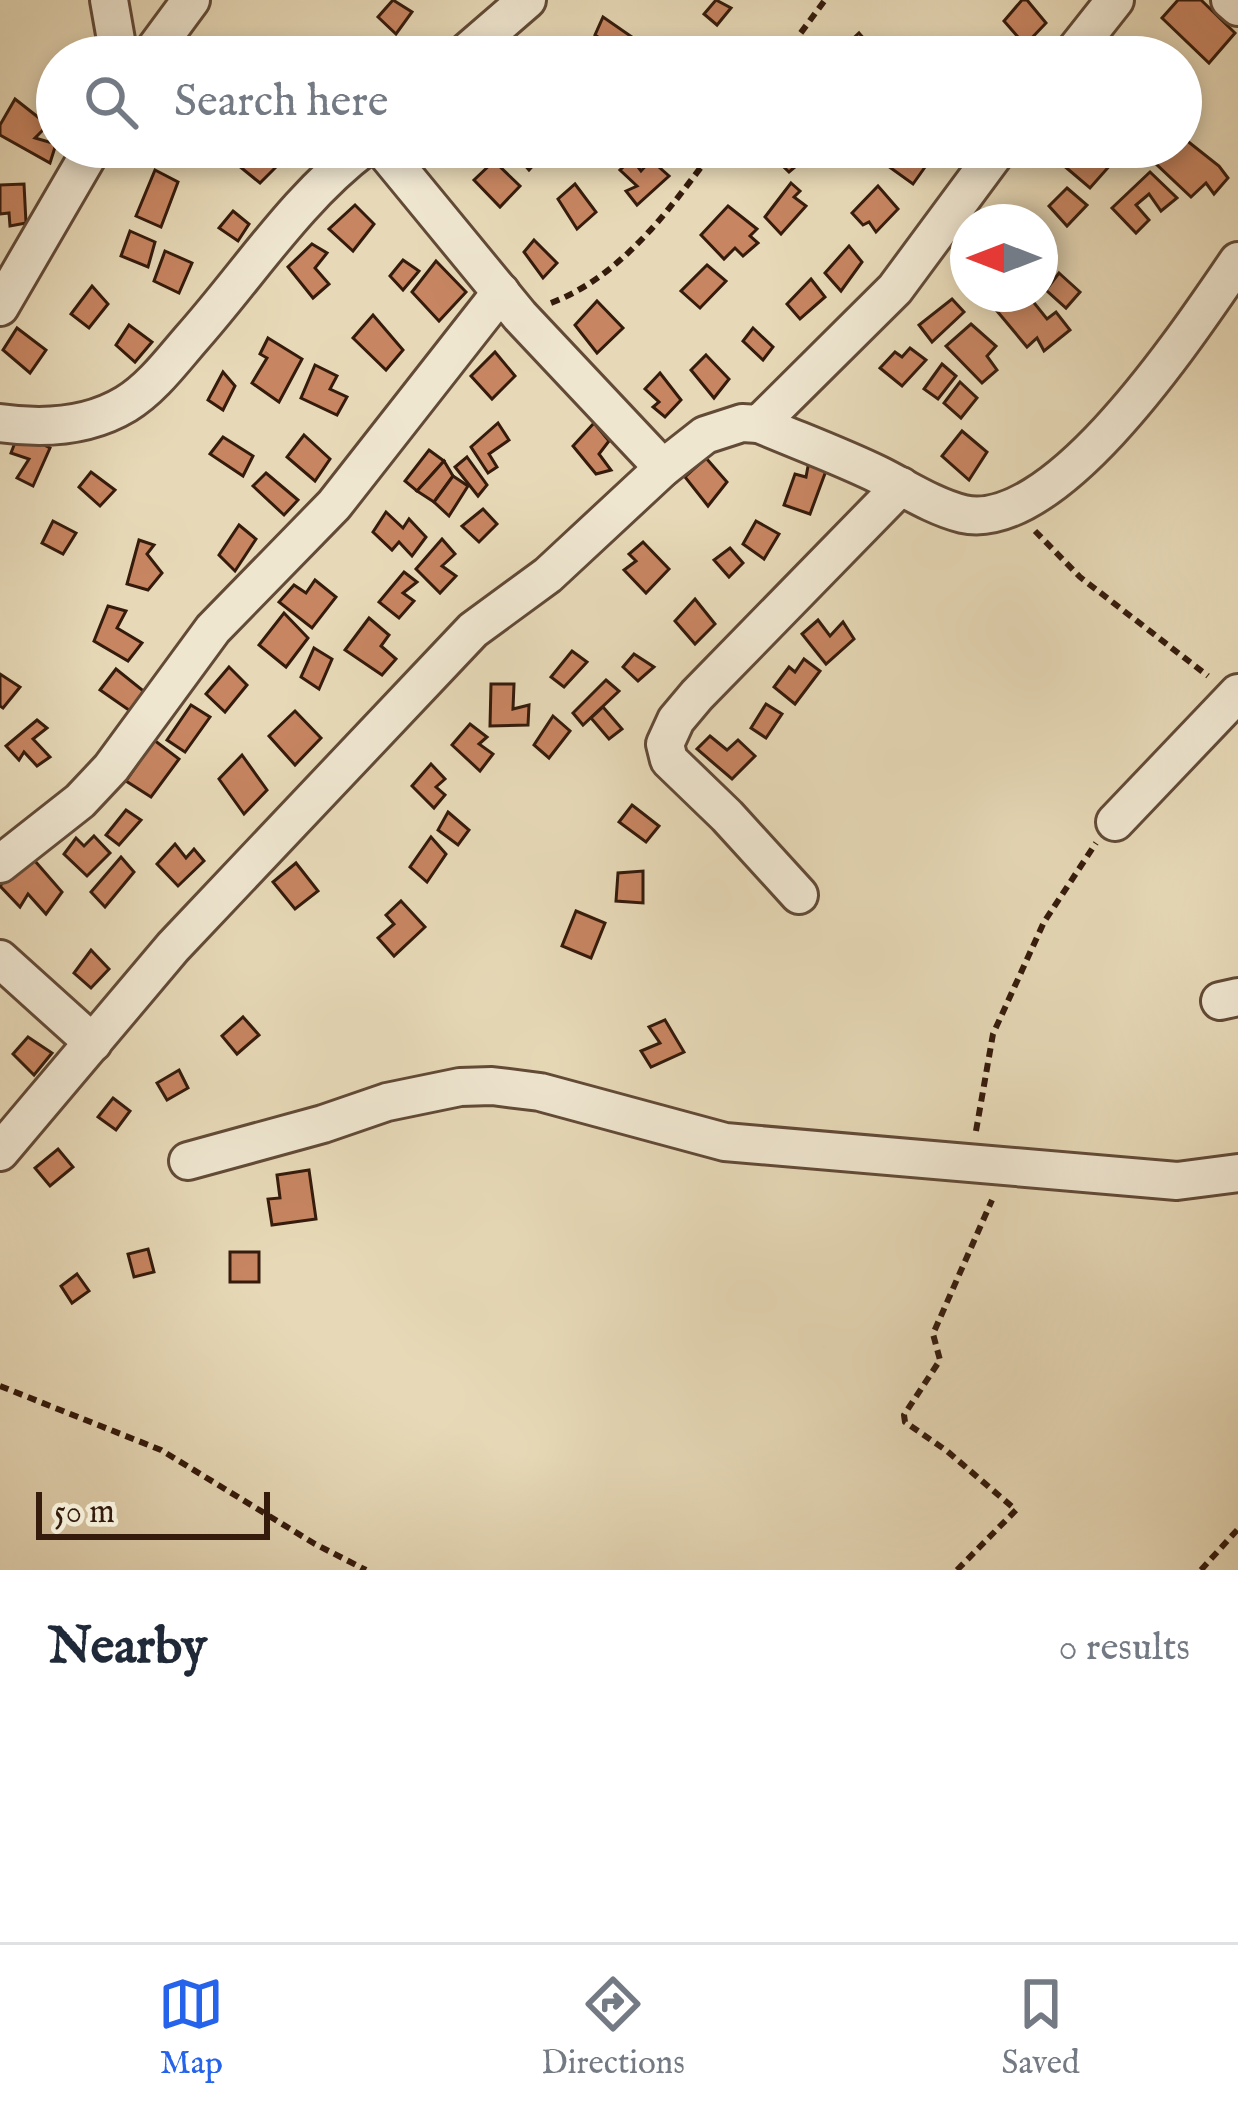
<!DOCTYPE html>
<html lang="en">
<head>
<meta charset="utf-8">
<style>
	:root { --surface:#fff; --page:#f2f2f3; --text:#1f2937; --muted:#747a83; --line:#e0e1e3; --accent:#2563eb }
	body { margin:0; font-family:"IM FELL English",serif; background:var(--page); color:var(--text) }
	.compass { position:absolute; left:950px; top:204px; width:108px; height:108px; border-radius:50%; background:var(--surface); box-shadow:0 6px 18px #0003; rotate:270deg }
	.scale { position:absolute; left:36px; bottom:30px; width:234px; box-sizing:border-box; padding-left:12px; border:6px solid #351b0c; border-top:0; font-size:33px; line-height:42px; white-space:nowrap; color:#351b0c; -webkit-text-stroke:9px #efe6d0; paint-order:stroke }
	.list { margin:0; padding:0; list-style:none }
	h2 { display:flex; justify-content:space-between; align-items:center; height:156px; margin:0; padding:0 48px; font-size:51px }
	h2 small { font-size:39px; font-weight:400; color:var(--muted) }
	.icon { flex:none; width:66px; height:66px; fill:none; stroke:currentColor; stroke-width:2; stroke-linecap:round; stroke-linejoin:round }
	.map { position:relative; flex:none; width:1238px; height:1570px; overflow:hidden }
	.search { position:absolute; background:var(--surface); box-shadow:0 6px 18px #0003; left:36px; right:36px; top:36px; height:132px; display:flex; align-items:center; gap:30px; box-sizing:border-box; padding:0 42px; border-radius:66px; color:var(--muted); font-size:45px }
	.sheet { height:372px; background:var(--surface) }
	nav { display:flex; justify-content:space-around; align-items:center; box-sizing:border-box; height:168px; border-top:3px solid var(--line); background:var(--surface); font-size:33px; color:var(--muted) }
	nav a { display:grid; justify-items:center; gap:6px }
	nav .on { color:var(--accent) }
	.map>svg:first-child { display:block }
	.building { fill:#c78561; stroke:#351b0c; stroke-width:3 }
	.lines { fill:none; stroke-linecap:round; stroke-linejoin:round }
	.minor-casing { stroke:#624a37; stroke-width:42 }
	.path { stroke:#351b0c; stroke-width:6; stroke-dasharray:9 6; stroke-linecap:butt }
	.minor { stroke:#efe6d0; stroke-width:36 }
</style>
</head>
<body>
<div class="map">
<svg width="1238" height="1570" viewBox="0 0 1238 1570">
	<rect width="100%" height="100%" fill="#e7d9b7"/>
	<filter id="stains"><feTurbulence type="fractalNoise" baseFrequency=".00167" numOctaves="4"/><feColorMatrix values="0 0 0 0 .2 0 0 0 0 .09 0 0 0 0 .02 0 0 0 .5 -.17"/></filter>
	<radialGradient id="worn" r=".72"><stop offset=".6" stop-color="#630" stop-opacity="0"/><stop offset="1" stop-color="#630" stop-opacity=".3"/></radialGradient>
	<g class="building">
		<path d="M 393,0 L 412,12 L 396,34 L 378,17 Z"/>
		<path d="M 716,0 L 731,8 L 717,25 L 704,14 Z"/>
		<path d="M 1022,0 L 1027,0 L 1046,23 L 1025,45 L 1004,21 Z"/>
		<path d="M 1178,0 L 1201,0 L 1235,33 L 1209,63 L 1162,18 Z"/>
		<path d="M 603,17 L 645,46 L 637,57 L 604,57 L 611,46 L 595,35 Z"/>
		<path d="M 859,33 L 880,57 L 855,57 L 845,46 Z"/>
		<path d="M 15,99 L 48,125 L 35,138 L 56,144 L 50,163 L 0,135 L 0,125 Z"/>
		<path d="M 1181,136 L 1219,166 L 1228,178 L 1214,194 L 1206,183 L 1191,197 L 1154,162 L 1166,147 L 1181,147 Z"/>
		<path d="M 236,147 L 287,147 L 291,152 L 260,183 L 228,157 Z"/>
		<path d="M 509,147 L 550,147 L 529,170 Z"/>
		<path d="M 763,147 L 811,147 L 814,151 L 789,172 Z"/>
		<path d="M 904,147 L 915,147 L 930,160 L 913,184 L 888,166 Z"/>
		<path d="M 1067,147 L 1096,147 L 1113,162 L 1090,188 L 1056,159 Z"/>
		<path d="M 632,159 L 641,171 L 651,160 L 669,176 L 637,205 L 626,191 L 637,186 L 620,170 Z"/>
		<path d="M 494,161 L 520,186 L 500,207 L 474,180 Z"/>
		<path d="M 155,170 L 178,182 L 161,227 L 136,216 Z"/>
		<path d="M 1150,172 L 1177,198 L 1161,211 L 1149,194 L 1136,205 L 1149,220 L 1136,233 L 1112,208 Z"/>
		<path d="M 791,183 L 800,191 L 794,197 L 806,206 L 781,234 L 765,217 Z"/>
		<path d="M 24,184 L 26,223 L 10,226 L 9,213 L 0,214 L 0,185 Z"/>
		<path d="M 575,184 L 596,212 L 577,229 L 558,199 Z"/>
		<path d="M 878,186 L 898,209 L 876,232 L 869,222 L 863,225 L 852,213 Z"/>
		<path d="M 1067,188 L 1087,205 L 1067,226 L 1049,206 Z"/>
		<path d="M 355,205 L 374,224 L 353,251 L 329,229 Z"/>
		<path d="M 728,206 L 757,229 L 750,236 L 758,243 L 743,256 L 735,248 L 724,259 L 701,235 Z"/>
		<path d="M 233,211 L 249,224 L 238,241 L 219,228 Z"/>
		<path d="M 130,231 L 155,242 L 148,267 L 121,256 Z"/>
		<path d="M 534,240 L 557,263 L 543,278 L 524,252 Z"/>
		<path d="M 312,244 L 327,253 L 315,268 L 329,284 L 313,298 L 288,267 Z"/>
		<path d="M 849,246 L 862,262 L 841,291 L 825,273 Z"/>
		<path d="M 165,251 L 192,263 L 179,293 L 154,281 Z"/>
		<path d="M 403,260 L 419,271 L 403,290 L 390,276 Z"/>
		<path d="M 436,261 L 466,292 L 439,321 L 412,292 Z"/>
		<path d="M 707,265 L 726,281 L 700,308 L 681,291 Z"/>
		<path d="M 1059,273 L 1080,292 L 1066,308 L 1046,290 Z"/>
		<path d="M 811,279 L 825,297 L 800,319 L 787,304 Z"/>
		<path d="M 92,286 L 108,304 L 89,328 L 71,314 Z"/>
		<path d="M 1009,294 L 1027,294 L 1047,319 L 1056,312 L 1070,330 L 1044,351 L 1037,338 L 1027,347 L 992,305 Z"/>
		<path d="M 952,299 L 964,312 L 932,342 L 919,325 Z"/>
		<path d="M 597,301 L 623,328 L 597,353 L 575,325 Z"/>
		<path d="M 373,315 L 403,350 L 386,370 L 353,338 Z"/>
		<path d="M 971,324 L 996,346 L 987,356 L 997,370 L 982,383 L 946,346 Z"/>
		<path d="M 129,325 L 152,342 L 135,362 L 116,345 Z"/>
		<path d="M 17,328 L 46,350 L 30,373 L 3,350 Z"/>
		<path d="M 753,328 L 773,347 L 763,360 L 743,341 Z"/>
		<path d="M 268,338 L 302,359 L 279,402 L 252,383 L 267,358 L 260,354 Z"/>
		<path d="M 910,348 L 926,360 L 902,386 L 880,368 L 895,352 L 902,357 Z"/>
		<path d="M 495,352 L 515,376 L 492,399 L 471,376 Z"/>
		<path d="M 706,355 L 729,379 L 714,398 L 691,370 Z"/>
		<path d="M 942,364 L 956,376 L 938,399 L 924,389 Z"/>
		<path d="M 315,365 L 337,376 L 330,389 L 347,397 L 337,415 L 301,398 Z"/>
		<path d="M 223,372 L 235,386 L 223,410 L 208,400 Z"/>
		<path d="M 660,373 L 681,400 L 665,417 L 653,407 L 659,402 L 645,389 Z"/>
		<path d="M 960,382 L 977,398 L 961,418 L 944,403 Z"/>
		<path d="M 498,423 L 509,440 L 489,454 L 497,467 L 488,473 L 471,447 Z"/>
		<path d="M 594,423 L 609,441 L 599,454 L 611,470 L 596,474 L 573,446 Z"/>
		<path d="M 962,431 L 987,452 L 969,480 L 942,456 Z"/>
		<path d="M 19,432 L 50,448 L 33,486 L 17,478 L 29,459 L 11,453 Z"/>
		<path d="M 304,435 L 330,459 L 315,481 L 287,457 Z"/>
		<path d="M 223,437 L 253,456 L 243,476 L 210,454 Z"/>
		<path d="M 429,450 L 444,461 L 417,491 L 405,481 Z"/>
		<path d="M 467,457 L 487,485 L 478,496 L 455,467 Z"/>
		<path d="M 706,458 L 727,482 L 708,506 L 685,477 Z"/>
		<path d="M 444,461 L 453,476 L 434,502 L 417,491 Z"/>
		<path d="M 809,461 L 827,468 L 810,514 L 784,505 L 795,474 L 806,477 Z"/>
		<path d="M 91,472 L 115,490 L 100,506 L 79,487 Z"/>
		<path d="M 266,473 L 298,500 L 284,515 L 253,486 Z"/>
		<path d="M 453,476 L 468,486 L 449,516 L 434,502 Z"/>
		<path d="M 483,509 L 497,524 L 479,542 L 462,526 Z"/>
		<path d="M 386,512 L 403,528 L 409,519 L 426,537 L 412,556 L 399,542 L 392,550 L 373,532 Z"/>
		<path d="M 53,521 L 76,533 L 63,554 L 42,543 Z"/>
		<path d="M 756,521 L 779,534 L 764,559 L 743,544 Z"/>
		<path d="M 239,525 L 256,539 L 235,571 L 219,555 Z"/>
		<path d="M 442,539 L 455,554 L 442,566 L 456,576 L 440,593 L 416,569 Z"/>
		<path d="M 139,540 L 154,545 L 147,554 L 162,573 L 148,590 L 127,584 Z"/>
		<path d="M 643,542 L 669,569 L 646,593 L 624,570 L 636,561 L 629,554 Z"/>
		<path d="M 730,548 L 743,563 L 729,577 L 714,560 Z"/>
		<path d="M 404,572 L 417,582 L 403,593 L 414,601 L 399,618 L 379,602 Z"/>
		<path d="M 315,580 L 336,597 L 312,628 L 279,602 L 294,585 L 306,593 Z"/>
		<path d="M 695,599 L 715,624 L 695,644 L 675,621 Z"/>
		<path d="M 108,606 L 126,611 L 117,628 L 142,643 L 128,661 L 94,641 Z"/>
		<path d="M 284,613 L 308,638 L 286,667 L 259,645 Z"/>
		<path d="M 369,618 L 389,635 L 381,646 L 396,659 L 382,675 L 345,650 Z"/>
		<path d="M 818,620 L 830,636 L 843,622 L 854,639 L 826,664 L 802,634 Z"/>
		<path d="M 314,648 L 332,659 L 319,689 L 301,677 Z"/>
		<path d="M 572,651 L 587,662 L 564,687 L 551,677 Z"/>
		<path d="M 634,654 L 654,667 L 638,681 L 623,667 Z"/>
		<path d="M 804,659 L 820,671 L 795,704 L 774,687 L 789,667 L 795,672 Z"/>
		<path d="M 229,667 L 247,685 L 225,712 L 206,694 Z"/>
		<path d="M 116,669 L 151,697 L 139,717 L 100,690 Z"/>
		<path d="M 0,674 L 20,687 L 3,708 L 0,706 Z"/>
		<path d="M 606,680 L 619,691 L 583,725 L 573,713 Z"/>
		<path d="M 491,684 L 514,684 L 513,709 L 529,705 L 528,725 L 490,726 Z"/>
		<path d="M 766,704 L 782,714 L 766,738 L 751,728 Z"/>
		<path d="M 191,705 L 210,717 L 185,752 L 167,740 Z"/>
		<path d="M 603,707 L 622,729 L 609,739 L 591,718 Z"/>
		<path d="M 295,711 L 321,738 L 295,765 L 269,736 Z"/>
		<path d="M 553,716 L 570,731 L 549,758 L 534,745 Z"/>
		<path d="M 37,720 L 47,728 L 33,739 L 50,757 L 37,766 L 24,752 L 19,760 L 6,746 Z"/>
		<path d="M 470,724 L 487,737 L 479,744 L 493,754 L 480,771 L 452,745 Z"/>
		<path d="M 710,736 L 727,750 L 738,740 L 755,756 L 732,779 L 697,749 Z"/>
		<path d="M 154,740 L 179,759 L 151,797 L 126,781 Z"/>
		<path d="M 242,755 L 267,790 L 244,814 L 219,779 Z"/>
		<path d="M 431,764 L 445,779 L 436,787 L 445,795 L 434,808 L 412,786 Z"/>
		<path d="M 632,805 L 659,826 L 646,842 L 619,822 Z"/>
		<path d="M 126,810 L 141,820 L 119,845 L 106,835 Z"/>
		<path d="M 448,812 L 469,830 L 458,845 L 438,830 Z"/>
		<path d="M 94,836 L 110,853 L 87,876 L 64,854 L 76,838 L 84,846 Z"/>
		<path d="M 431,837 L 446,854 L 427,882 L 410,867 Z"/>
		<path d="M 175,844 L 186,858 L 194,849 L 204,861 L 178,886 L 157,864 Z"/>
		<path d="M 28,853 L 62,892 L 46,914 L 28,894 L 20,907 L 0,886 Z"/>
		<path d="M 121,857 L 134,872 L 105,907 L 91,892 Z"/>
		<path d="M 296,863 L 318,891 L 295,909 L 273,882 Z"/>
		<path d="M 643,871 L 643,903 L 616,901 L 618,873 Z"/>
		<path d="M 401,901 L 425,927 L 394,956 L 378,938 L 394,924 L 386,915 Z"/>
		<path d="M 576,911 L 605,923 L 591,958 L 562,946 Z"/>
		<path d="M 91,950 L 109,969 L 91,988 L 74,973 Z"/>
		<path d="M 243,1017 L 259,1035 L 237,1054 L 222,1036 Z"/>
		<path d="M 665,1020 L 684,1052 L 651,1067 L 641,1051 L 660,1043 L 649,1027 Z"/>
		<path d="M 28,1037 L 52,1053 L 34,1075 L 13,1054 Z"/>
		<path d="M 179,1070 L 188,1088 L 167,1100 L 157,1083 Z"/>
		<path d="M 113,1098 L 130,1111 L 116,1130 L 98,1117 Z"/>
		<path d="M 58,1149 L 73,1167 L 50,1186 L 35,1168 Z"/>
		<path d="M 309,1170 L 316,1219 L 272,1225 L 268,1199 L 280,1198 L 277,1175 Z"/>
		<path d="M 148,1249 L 154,1272 L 134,1277 L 128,1254 Z"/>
		<rect x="230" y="1252" width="29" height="30"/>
		<path d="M 77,1274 L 89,1291 L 72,1303 L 61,1286 Z"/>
	</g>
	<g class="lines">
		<g class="minor-casing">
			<g id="minor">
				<path d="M 109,0 L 119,57"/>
				<path d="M 1230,0 L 1238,7"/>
				<path d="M 149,57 L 191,0"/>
				<path d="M 461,57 L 527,0"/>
				<path d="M 1070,57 L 1115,0"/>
				<path d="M 381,147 L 520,316 L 663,468"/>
				<path d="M 0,307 L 93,147"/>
				<path d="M 0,423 C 42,429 88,427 126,404 C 151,389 172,361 191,339 C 248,275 296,199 365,147"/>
				<path d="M 759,424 C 799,441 840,456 879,475 C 905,488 934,507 963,514 C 1057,535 1191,329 1238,261"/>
				<path d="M 1115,822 L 1238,693"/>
				<path d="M 0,864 L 80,801 L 111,768 L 213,629 L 334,505 L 501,292"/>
				<path d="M 799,895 L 727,816 L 669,760 L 665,744 L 676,720 L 697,695 L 901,486"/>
				<path d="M 0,959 L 93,1043"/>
				<path d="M 1220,1001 L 1238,997"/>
				<path d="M 0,1152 L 173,947 L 473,630 L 548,575 L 663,468 L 705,435 L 742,423 L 759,424 L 895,289 L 1000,147"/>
				<path d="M 188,1161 L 323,1124 L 387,1102 L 460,1087 L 492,1086 L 540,1092 L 725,1142 L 1177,1181 L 1238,1173"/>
			</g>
		</g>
		<g class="path">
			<path d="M 783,57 L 825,0"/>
			<path d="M 551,303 C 624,275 671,207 716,147"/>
			<path d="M 1035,531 L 1080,577 L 1208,676"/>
			<path d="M 976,1131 L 993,1034 L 1044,922 L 1096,843"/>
			<path d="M 0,1386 L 161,1450 L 315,1544 L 366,1570"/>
			<path d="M 957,1570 L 1016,1510 L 947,1451 L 905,1422 L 904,1415 L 940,1360 L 933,1334 L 992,1200"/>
			<path d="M 1201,1570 L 1238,1529"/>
		</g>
		<use href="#minor" class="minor"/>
	</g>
	<rect width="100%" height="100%" filter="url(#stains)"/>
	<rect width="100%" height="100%" fill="url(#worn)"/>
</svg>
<svg class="compass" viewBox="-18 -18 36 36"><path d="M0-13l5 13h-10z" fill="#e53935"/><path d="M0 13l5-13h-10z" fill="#747a83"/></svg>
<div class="scale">50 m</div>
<div class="search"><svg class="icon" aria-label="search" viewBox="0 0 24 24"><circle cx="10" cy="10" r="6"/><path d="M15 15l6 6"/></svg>Search here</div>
</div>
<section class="sheet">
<h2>Nearby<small>0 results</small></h2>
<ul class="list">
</ul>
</section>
<nav>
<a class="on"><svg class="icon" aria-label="map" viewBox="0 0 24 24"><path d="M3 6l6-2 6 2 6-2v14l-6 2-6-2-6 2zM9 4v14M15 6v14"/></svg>Map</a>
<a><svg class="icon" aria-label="directions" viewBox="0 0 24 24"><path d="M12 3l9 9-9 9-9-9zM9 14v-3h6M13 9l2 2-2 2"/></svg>Directions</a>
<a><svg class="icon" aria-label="saved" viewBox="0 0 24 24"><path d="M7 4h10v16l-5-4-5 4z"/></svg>Saved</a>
</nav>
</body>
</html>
